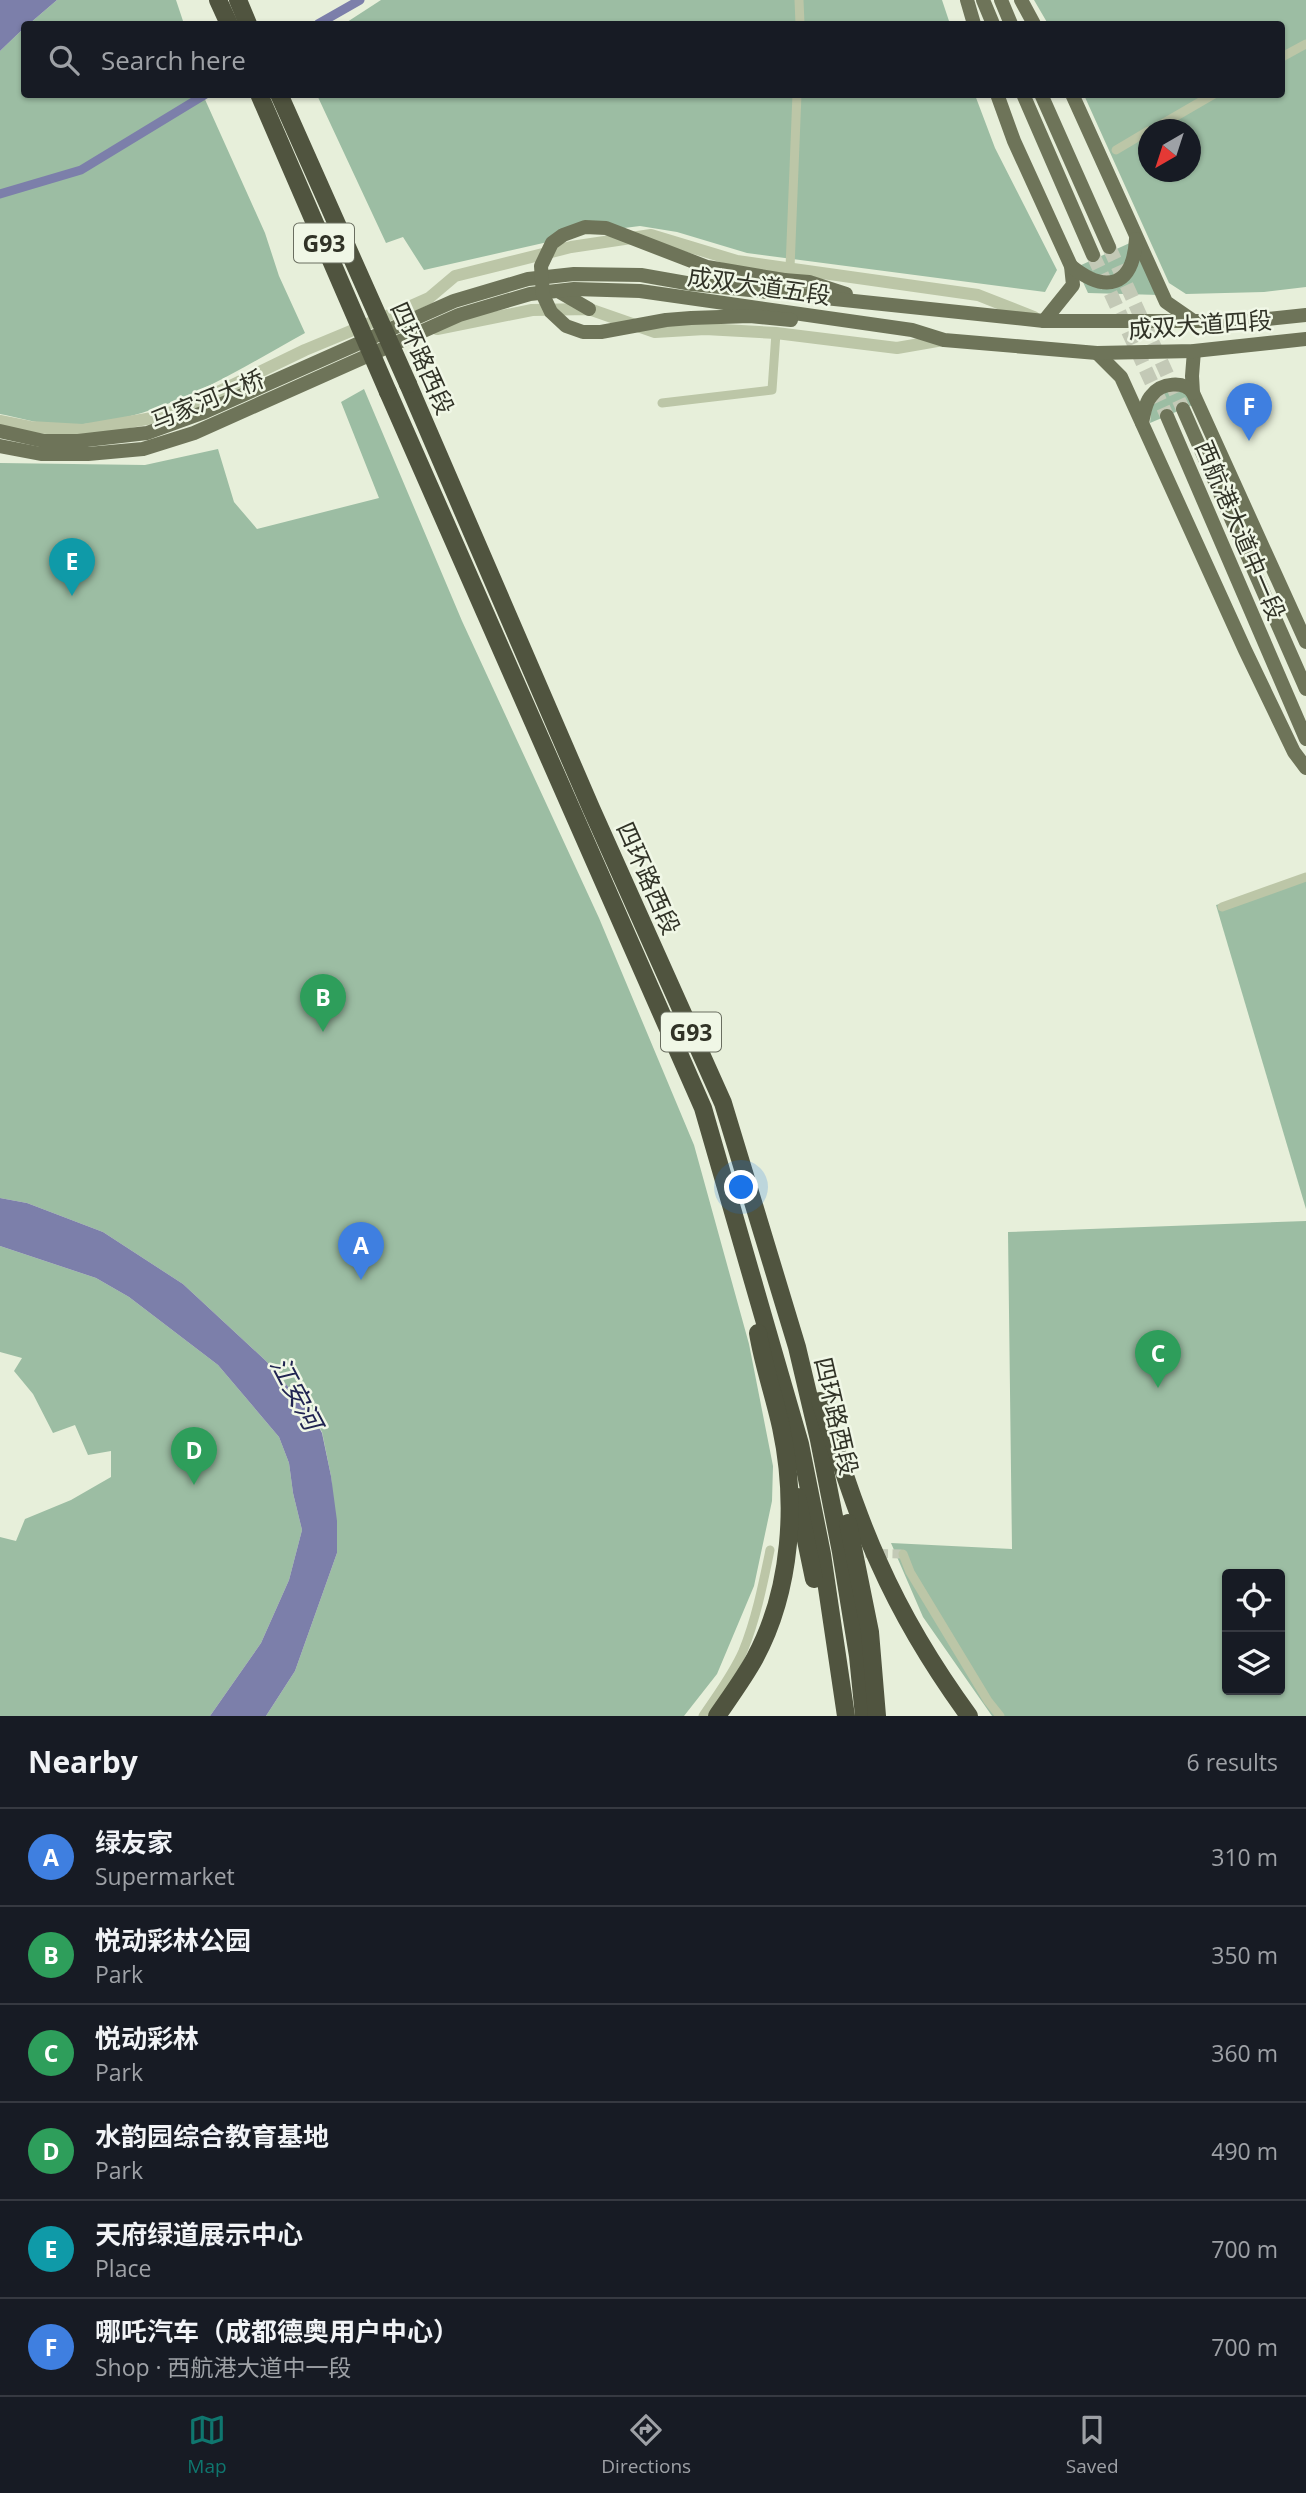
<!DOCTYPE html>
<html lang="en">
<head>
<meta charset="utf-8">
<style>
	:root { --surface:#171b24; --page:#242831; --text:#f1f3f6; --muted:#9ea1a6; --line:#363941; --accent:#0f766e }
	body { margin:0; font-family:"Open Sans","Noto Sans SC",sans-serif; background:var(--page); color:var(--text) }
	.controls { position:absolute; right:21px; bottom:21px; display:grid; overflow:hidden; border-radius:7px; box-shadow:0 2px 5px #0004 }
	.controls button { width:63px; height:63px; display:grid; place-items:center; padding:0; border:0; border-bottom:2px solid var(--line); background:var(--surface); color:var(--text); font:35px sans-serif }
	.compass { position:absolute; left:1138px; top:119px; width:63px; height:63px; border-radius:50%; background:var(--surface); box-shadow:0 2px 5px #0004; rotate:219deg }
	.you { position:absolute; left:742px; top:1188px; width:24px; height:24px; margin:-18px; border:5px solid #fff; border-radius:50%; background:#1a73e8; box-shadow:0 0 0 10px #1a73e833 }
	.badge { display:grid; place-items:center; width:46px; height:46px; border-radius:50%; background:var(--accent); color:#fff; font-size:23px; font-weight:700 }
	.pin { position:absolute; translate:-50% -58px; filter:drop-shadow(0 2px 4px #0008) }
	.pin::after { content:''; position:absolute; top:37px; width:24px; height:21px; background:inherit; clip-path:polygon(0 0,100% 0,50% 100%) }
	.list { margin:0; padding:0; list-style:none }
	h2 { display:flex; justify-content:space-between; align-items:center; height:91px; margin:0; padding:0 28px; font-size:30px }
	h2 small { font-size:23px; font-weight:400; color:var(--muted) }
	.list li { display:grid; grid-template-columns:46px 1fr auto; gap:21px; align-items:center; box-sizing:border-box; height:98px; padding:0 28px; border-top:2px solid var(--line) }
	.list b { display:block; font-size:26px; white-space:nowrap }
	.list p { margin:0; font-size:23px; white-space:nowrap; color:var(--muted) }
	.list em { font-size:23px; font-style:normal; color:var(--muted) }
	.icon { flex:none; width:38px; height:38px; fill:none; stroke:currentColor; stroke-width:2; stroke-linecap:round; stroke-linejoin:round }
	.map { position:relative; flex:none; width:1306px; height:1716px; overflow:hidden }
	.search { position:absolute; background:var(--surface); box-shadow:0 2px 5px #0004; left:21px; right:21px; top:21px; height:77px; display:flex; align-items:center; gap:18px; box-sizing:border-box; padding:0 24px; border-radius:7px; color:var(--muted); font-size:26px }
	.sheet { height:679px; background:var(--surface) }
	nav { display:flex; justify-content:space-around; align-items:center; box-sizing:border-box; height:98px; border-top:2px solid var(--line); background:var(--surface); font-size:19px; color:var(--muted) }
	nav a { display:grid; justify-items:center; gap:4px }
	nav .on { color:var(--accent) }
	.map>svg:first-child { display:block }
	.green { fill:#9cbda3; fill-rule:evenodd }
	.water { fill:#7c7faa }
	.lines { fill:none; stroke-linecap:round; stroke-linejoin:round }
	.canal { stroke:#7c7faa; stroke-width:9 }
	.minor-tunnel { stroke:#c3c9b6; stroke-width:9; stroke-dasharray:9 4.5; stroke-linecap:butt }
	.primary-tunnel { stroke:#c3c9b6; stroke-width:14; stroke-dasharray:14 7; stroke-linecap:butt }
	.minor { stroke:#bcc6a7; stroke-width:9 }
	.tertiary { stroke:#bcc6a7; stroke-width:12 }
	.primary { stroke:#6e7459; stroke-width:14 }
	.motorway { stroke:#50543f; stroke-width:18 }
	.primary-bridge { stroke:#6e7459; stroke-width:14 }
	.motorway-bridge { stroke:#50543f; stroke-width:18 }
	.labels { text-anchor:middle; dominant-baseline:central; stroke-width:5; stroke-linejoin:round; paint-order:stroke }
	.shield { fill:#f0f7e6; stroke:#6a6e60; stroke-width:2 }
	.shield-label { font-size:23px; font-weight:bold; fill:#313327 }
	.street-label { font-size:24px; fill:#313327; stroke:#f0f7e6 }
	.water-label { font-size:26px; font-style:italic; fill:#202351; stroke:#f0f7e6 }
</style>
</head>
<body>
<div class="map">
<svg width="1306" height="1716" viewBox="0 0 1306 1716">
	<rect width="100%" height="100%" fill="#e7efda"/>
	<g class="green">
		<path d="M 57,0 L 176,0 L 184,24 L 29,24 Z"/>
		<path d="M 381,0 L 942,0 L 950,24 L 344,24 Z"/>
		<path d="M 1034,0 L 1306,0 L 1306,287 L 1264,292 L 1186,294 L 1169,283 L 1084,95 L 1282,94 L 1282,24 L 1048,24 ZM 1148,130 L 1190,130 L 1190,172 L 1148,172 Z"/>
		<path d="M 24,28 L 24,94 L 203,95 L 265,233 L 279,276 L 305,333 C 227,376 145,431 52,424 C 35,423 17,417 0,414 L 0,51 Z"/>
		<path d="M 317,95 L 975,95 L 995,148 L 1057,270 L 1045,292 L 747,253 L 677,232 L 640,226 L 592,232 L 424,270 L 403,237 L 386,243 Z"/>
		<path d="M 1132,242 L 1128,265 L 1107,279 L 1079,266 Z"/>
		<path d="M 1140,250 L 1160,295 L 1088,293 L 1083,282 L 1113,284 Z"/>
		<path d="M 364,389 L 462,621 L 599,918 L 694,1145 L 749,1344 L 773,1466 L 772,1501 L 754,1586 L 717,1674 L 684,1716 L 266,1716 L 295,1671 L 337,1553 L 331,1476 L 322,1432 L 313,1416 L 266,1361 L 183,1284 L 103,1232 L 27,1203 L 0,1198 L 0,463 L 145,465 L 218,449 L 234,502 L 257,529 L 379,498 L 341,402 Z"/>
		<path d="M 1183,391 L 1197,403 L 1150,423 L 1152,402 L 1164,392 Z"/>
		<path d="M 1306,881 L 1306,1209 L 1216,905 Z"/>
		<path d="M 1306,1221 L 1306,1716 L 992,1716 L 923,1617 L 891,1543 L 1012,1549 L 1008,1232 ZM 1227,1574 L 1280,1574 L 1280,1690 L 1227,1690 Z"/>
		<path d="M 0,1246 L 96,1278 L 129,1297 L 218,1365 L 279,1437 L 289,1463 L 293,1493 L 302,1530 L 289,1580 L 261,1643 L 210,1716 L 0,1716 L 0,1537 L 16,1541 L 25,1519 L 71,1500 L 111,1477 L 111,1451 L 88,1455 L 75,1425 L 53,1433 L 33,1394 L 14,1371 L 22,1358 L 0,1352 Z"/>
	</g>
	<g class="water">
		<path d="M 0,0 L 57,0 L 29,24 L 24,24 L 24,28 L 0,51 Z"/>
		<path d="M 0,1198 L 27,1203 L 103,1232 L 183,1284 L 266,1361 L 313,1416 L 322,1433 L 331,1476 L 337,1521 L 337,1553 L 295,1671 L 266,1716 L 210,1716 L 261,1643 L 289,1580 L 302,1530 L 293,1493 L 289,1463 L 279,1437 L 218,1365 L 129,1297 L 96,1278 L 0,1246 Z"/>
	</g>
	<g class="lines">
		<g class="canal">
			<path d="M 318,24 L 360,0"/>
			<path d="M 0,194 L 81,170 L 206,94"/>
		</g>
		<path class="minor-tunnel" d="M 852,1553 L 903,1554"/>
		<g class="primary-tunnel">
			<path d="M 1109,247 L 1183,409"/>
			<path d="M 1093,255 L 1167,416"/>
		</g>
		<g class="minor">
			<path d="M 799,0 L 800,24"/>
			<path d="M 1282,57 L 1306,44"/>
			<path d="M 1152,130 L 1214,94"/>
			<path d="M 1116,150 L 1148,131"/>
			<path d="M 790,268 L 797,94"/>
			<path d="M 662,403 L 772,390 L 776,333"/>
			<path d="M 1222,907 L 1306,877"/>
			<path d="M 903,1554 L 910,1572 L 988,1701 L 1000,1716"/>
			<path d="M 703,1716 C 717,1695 733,1674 743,1651 C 756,1619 763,1584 770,1550"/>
		</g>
		<g class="tertiary">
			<path d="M 437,329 L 532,310 L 589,309 L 655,332 L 705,329 L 776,333 L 897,348 L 943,340"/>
			<path d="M 0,421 L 30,427 L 83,430 L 158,417 L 189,406 L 305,350 L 411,306 L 429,298 L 455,276 L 571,247 L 651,235 L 737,261 L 978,295 L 1034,317"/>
		</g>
		<g class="primary">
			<path d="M 967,0 L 974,24"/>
			<path d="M 983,0 L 993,24"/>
			<path d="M 1001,0 L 1011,24"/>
			<path d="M 1021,0 L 1034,24"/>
			<path d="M 997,94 L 1014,141 L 1071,266 L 1073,285 L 1044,321"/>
			<path d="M 1023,94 L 1093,255"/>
			<path d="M 1041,94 L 1109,247"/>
			<path d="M 1072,94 L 1166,302 L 1192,320"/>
			<path d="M 1071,266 C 1106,294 1133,287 1136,239"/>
			<path d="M 784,280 L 809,282 L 846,294"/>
			<path d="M 558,291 L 589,309"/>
			<path d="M 1194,351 L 1192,376 L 1193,393 L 1306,642"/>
			<path d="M 1097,353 L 1121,377 L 1245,650 L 1294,752 L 1306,768"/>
			<path d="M 1183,409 L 1306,689"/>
			<path d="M 1167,416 L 1306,739"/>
			<path d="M 1142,423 C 1144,414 1145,402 1152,395 C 1161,383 1184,380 1193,393"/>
			<path d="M 0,431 L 44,441 L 78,441 L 147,433 L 202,413 L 454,301 L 528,279 L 574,274 L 641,275 L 692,284 L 1044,321 L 1248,321 L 1306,315"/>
			<path d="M 0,446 L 41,454 L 88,454 L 143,449 L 194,433 L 459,315 L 530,294 L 574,289 L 640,291 L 912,330 L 944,340 L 1097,353 L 1194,351 L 1306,339"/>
		</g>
		<g class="motorway">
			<path d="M 218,0 L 229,24"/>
			<path d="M 238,0 L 248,24"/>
			<path d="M 408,384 L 591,808 L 723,1103 L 797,1347 L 819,1440 L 841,1552 L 858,1656 L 864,1716"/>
			<path d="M 388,392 L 703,1108 L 800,1444 L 822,1554 L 846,1716"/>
			<path d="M 820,1401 C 839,1456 855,1511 879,1563 C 903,1617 934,1668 969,1716"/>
			<path d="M 797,1497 L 814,1579"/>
			<path d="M 848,1523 L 870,1632 L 877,1716"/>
			<path d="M 717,1716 C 730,1697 744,1678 755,1658 C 792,1589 797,1502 781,1427 C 774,1395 763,1364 758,1333"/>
		</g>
		<path class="primary-bridge" d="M 784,280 L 707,267 L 606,228 L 585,227 L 563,235 L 552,243 L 541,266 L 543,295 L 551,312 L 566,326 L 583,332 L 601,332 L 666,320 L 691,318 L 750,316 L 791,320"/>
		<g class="motorway-bridge">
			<path d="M 259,94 L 388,392"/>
			<path d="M 279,94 L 408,384"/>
		</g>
	</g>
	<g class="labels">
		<g class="shield">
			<rect x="294" y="223.5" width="60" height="39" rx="5"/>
			<rect x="661" y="1012.5" width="60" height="39" rx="5"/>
		</g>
		<g class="shield-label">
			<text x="324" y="243">G93</text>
			<text x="691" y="1032">G93</text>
		</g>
		<g class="street-label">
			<text transform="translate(759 285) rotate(8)">成双大道五段</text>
			<text transform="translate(1200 324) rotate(-4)">成双大道四段</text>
			<text transform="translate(423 358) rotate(66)">四环路西段</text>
			<text transform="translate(207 399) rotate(-22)">马家河大桥</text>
			<text transform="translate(1241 530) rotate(67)">西航港大道中一段</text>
			<text transform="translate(649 878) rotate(66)">四环路西段</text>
			<text transform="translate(837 1416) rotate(77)">四环路西段</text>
		</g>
		<g class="water-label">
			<text transform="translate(297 1393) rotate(62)">江安河</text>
		</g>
	</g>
</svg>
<div class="controls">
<button><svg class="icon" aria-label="locate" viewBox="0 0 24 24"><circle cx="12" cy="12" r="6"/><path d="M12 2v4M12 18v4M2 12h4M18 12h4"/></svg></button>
<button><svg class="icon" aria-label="layers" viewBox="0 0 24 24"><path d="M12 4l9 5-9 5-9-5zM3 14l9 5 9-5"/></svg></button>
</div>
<svg class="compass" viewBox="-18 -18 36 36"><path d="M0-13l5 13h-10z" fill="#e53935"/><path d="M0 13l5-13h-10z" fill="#9ea1a6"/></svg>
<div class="you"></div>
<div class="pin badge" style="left:361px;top:1280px;background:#3f7fe0">A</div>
<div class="pin badge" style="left:323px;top:1032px;background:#2e9e5b">B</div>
<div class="pin badge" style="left:1158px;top:1388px;background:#2e9e5b">C</div>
<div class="pin badge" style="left:194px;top:1485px;background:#2e9e5b">D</div>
<div class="pin badge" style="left:72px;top:596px;background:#0f9aa8">E</div>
<div class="pin badge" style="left:1249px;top:441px;background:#3f7fe0">F</div>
<div class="search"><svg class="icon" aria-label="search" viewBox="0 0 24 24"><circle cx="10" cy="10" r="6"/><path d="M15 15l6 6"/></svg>Search here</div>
</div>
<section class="sheet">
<h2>Nearby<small>6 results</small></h2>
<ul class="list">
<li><span class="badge" style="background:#3f7fe0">A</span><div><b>绿友家</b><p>Supermarket</p></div><em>310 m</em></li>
<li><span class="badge" style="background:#2e9e5b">B</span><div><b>悦动彩林公园</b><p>Park</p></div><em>350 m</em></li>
<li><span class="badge" style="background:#2e9e5b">C</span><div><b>悦动彩林</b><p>Park</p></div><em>360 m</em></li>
<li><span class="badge" style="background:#2e9e5b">D</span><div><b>水韵园综合教育基地</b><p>Park</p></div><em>490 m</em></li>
<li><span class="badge" style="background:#0f9aa8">E</span><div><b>天府绿道展示中心</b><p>Place</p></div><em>700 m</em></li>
<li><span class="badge" style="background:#3f7fe0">F</span><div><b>哪吒汽车（成都德奥用户中心）</b><p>Shop · 西航港大道中一段</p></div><em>700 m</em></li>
</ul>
</section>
<nav>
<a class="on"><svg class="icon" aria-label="map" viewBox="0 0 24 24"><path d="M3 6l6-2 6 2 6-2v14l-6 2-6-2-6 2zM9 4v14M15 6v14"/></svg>Map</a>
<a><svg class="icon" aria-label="directions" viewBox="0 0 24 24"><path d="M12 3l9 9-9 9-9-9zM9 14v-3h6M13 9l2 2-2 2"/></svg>Directions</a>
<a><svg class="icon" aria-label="saved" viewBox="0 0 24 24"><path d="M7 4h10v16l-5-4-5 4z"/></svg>Saved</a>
</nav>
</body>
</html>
